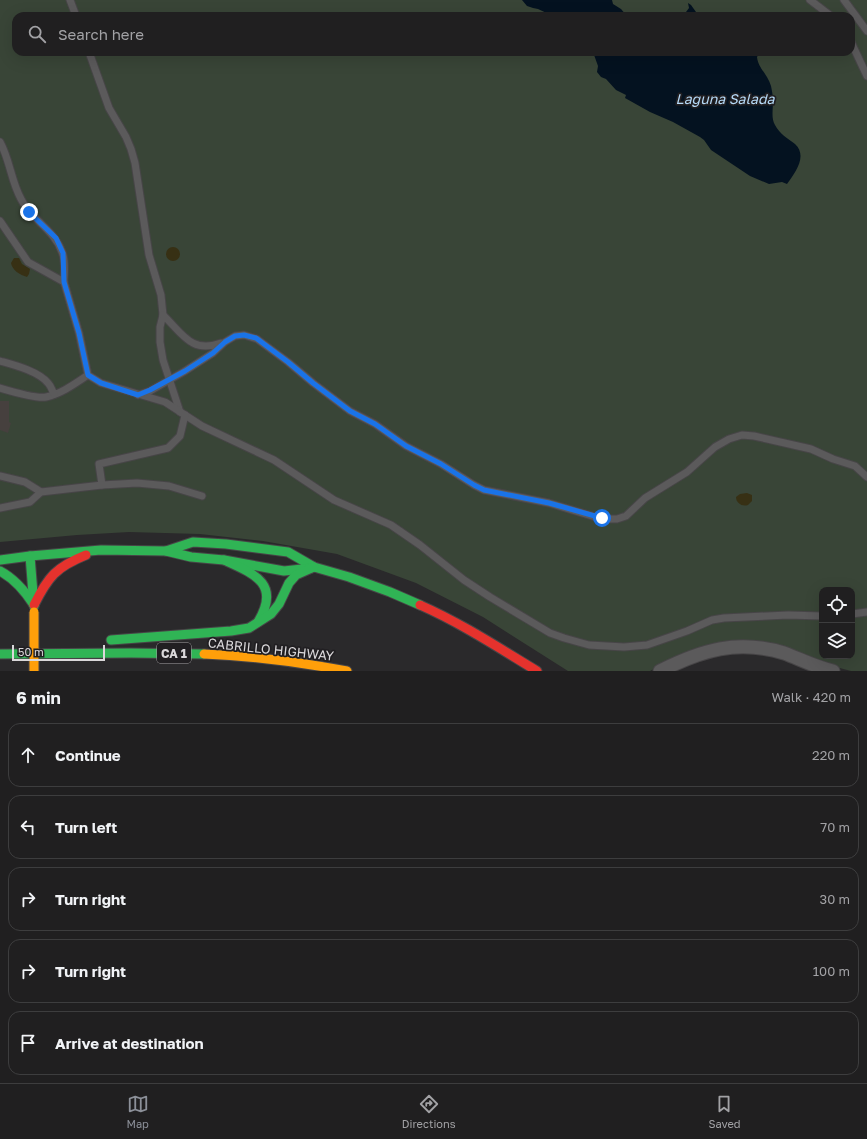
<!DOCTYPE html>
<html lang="en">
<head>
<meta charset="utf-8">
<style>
	:root { --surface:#201f20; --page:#2d2c2d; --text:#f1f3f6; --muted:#a2a2a5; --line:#3d3d3e; --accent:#8c9099 }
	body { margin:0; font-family:"Golos Text",sans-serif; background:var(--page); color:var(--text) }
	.controls { position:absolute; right:12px; bottom:12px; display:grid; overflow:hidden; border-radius:8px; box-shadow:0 4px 16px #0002 }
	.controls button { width:36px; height:36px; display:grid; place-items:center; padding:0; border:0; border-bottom:1px solid var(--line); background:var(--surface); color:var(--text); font:20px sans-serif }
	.scale { position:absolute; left:12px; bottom:10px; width:93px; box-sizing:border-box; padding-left:4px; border:2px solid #dad8da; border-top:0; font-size:11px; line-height:14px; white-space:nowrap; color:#dad8da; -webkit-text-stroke:3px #211f22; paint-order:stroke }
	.stop { position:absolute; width:12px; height:12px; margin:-9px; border:3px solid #1a73e8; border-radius:50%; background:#fff }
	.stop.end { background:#1a73e8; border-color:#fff; box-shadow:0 1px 4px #0008 }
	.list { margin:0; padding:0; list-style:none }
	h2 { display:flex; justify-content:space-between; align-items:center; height:52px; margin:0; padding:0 16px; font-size:17px }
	h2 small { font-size:13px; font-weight:400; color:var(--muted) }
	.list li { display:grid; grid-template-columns:26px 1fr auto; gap:12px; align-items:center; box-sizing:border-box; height:64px; margin:0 8px 8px; padding:0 8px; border:1px solid var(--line); border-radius:12px }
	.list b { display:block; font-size:15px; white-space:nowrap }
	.list em { font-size:13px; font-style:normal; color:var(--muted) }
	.icon { flex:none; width:22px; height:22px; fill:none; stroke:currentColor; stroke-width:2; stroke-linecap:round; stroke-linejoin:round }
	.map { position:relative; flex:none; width:867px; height:671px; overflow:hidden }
	.search { position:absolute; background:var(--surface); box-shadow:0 4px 16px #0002; left:12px; right:12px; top:12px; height:44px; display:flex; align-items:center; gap:10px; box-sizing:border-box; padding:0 14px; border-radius:12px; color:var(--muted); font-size:15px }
	.sheet { height:412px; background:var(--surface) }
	nav { display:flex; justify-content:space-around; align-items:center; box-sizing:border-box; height:56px; border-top:1px solid var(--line); background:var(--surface); font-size:11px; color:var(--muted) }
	nav a { display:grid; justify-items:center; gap:2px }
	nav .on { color:var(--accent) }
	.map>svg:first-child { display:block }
	.green { fill:#394537; fill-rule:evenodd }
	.sand { fill:#373014 }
	.water { fill:#041220 }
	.building { fill:#46403e }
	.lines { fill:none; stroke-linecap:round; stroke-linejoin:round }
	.lane-casing { stroke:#474547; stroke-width:9 }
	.street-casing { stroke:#474547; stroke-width:15 }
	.fast-casing { stroke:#474547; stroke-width:11 }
	.slow-casing { stroke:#474547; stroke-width:11 }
	.jam-casing { stroke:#474547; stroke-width:11 }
	.lane { stroke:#5b5a5b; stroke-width:7 }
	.street { stroke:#5b5a5b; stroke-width:13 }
	.fast { stroke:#30b455; stroke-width:9 }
	.slow { stroke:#ff9f0a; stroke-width:9 }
	.jam { stroke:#e5322d; stroke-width:9 }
	.slow-bridge-casing { stroke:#474547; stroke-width:11; stroke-linecap:butt }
	.slow-bridge { stroke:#ff9f0a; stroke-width:9 }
	.route { stroke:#1a73e8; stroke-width:5 }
	.labels { text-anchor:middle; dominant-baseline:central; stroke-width:3.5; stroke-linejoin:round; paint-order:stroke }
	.shield { fill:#211f22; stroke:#a2a0a3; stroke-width:1 }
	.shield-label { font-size:12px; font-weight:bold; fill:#dad8da }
	.street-label { font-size:13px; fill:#dad8da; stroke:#211f22 }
	.water-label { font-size:14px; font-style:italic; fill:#b6daf8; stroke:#211f22 }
</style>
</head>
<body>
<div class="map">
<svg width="867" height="671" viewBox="0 0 867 671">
	<rect width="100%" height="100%" fill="#2a292b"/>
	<path class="green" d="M 0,0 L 867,0 L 867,671 L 851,671 L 821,663 L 760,642 L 663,664 L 650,671 L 568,671 L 483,617 L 416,583 L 337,554 L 263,541 L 200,534 L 129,532 L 77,535 L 0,542 ZM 16,16 L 851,16 L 851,52 L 16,52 ZM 822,590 L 852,590 L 852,656 L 822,656 Z"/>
	<g class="sand">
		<circle cx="173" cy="254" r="7"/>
		<path d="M 14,258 L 19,258 L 22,264 L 30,269 L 29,274 L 27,277 C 20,275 12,270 11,263 Z"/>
		<path d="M 747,493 L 752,495 L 752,501 L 748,505 C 742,507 736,503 736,497 L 740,494 Z"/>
	</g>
	<g class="water">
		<path d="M 522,0 L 612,0 L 613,4 L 621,9 L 627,16 L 553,16 L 538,9 L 533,8 L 527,6 Z"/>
		<path d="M 688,3 L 691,5 L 696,12 L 702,14 L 704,16 L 687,16 L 686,12 L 689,8 Z"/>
		<path d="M 593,52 L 760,52 L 757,57 C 758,68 768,75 771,86 C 772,91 773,96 773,101 C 773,109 771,119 775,125 C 780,134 787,138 795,144 C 808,156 795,173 787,184 L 782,182 L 769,184 L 750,176 L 711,150 L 704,140 L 700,137 L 673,122 L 650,112 L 625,98 L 626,95 L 616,90 L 606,79 L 601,77 L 597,72 L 598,66 Z"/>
	</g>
	<path class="building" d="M 0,401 L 9,401 L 9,422 L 11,423 L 8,433 L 0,430 Z"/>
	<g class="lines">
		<g class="lane-casing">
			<g id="lane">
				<path d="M 70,0 L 76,16"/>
				<path d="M 810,0 L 831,16"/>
				<path d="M 844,0 L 867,31"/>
				<path d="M 851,42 L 867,76"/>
				<path d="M 89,52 L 109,108 L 126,137 L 131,149 L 135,163 L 149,255 L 161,295 L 163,315 L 160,327 L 160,342 L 163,360 L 180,412"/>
				<path d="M 0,142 C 10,160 11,181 21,199 C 31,220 54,229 62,252 C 66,261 64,273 64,282"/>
				<path d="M 0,221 L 28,262 L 64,282 L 79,333 L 88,375 C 76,383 61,394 46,397 C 37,399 10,391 0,388"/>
				<path d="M 163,315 C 182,333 191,354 221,343"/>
				<path d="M 0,361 C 14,365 38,371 48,383 C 51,386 52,390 54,394"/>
				<path d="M 88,375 L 101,383 L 165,402 L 202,426 L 274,460 L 334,500 L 391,525 L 420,545 L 464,580 L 490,597 L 550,633 L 564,638 L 589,645 L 624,647 L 647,645 L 687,631 L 712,620 L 724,618 L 788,615 L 822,616"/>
				<path d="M 138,395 L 150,391 L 185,371 L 213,353 L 225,342 L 235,336 L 244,335 L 257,339 L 288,362 L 313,383 L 350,411 L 375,424 L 406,446 L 441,464 L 474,485 L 484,490 L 549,503 L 602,519 L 617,519 L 626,516 L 645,498 L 687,472 L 715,447 L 729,439 L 742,435 L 754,436 L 811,449 L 833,459 L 855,466 L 867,477"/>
				<path d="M 0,476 L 25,482 L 41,492"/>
				<path d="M 102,485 L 99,464 L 168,448 L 180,436 L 185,415"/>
				<path d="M 0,508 L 30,502 L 41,492 L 102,485 L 137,483 L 169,486 L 202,496"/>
				<path d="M 852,614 L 867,612"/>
			</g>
		</g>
		<g class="street-casing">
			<path id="street" d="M 660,671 C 702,650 737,639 784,653 C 800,659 815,667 833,671"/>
		</g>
		<g class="fast-casing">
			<g id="fast">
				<path d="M 166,551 L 193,542 L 226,544 L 288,552 L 314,567 L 349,577 L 390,592 L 420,605"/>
				<path d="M 30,556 L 34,606"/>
				<path d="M 0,560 L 30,556 L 101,550 L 166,551 L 191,557 L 224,560 L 284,571 L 311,568"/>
				<path d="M 224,560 C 255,574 281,584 258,622"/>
				<path d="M 0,571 C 15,579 25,591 34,605"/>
				<path d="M 111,640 L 231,631 L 249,628 L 271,614 L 279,604 L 289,583 L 296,575 L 314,567"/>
				<path d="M 0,654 L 131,653 L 204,654"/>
			</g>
		</g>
		<g class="slow-casing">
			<path id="slow" d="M 204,654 C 252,656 299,662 347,671"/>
		</g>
		<g class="jam-casing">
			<g id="jam">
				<path d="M 34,605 C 48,577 56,567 86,555"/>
				<path d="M 420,605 C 461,623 499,648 537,671"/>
			</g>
		</g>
		<use href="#lane" class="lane"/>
		<use href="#street" class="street"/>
		<use href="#fast" class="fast"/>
		<use href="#slow" class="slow"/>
		<use href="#jam" class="jam"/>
		<g class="slow-bridge-casing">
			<path id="slow-bridge" d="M 34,612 L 34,671"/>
		</g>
		<use href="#slow-bridge" class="slow-bridge"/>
	</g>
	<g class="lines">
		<path class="route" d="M 29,212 L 56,238 L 63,253 L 64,282 L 79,333 L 88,375 L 101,383 L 138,395 L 150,390 L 185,371 L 213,353 L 225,342 L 235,336 L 244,335 L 256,338 L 288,362 L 313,383 L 350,411 L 375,424 L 406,446 L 441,464 L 474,485 L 484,490 L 549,503 L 602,518"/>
	</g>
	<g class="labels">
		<rect class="shield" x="157" y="643" width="34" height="20" rx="3"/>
		<g class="shield-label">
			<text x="174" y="653">CA 1</text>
		</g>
		<g class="street-label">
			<text transform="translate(271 649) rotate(6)">CABRILLO HIGHWAY</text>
		</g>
		<g class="water-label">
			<text x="725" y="98">Laguna Salada</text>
		</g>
	</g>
</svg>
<div class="controls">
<button><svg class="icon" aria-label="locate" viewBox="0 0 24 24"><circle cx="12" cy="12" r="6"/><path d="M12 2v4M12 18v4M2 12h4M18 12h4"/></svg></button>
<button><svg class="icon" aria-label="layers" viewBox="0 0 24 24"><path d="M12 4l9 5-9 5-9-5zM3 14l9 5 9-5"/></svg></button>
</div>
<div class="scale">50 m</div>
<div class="stop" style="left:602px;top:518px"></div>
<div class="stop end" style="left:29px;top:212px"></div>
<div class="search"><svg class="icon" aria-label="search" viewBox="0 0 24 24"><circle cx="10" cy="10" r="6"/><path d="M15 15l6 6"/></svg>Search here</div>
</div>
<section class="sheet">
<h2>6 min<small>Walk · 420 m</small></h2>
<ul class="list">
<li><svg class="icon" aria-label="ahead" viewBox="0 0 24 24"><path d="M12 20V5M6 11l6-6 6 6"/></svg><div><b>Continue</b></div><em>220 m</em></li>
<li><svg class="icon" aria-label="left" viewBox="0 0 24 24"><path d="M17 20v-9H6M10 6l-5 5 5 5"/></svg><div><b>Turn left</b></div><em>70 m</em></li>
<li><svg class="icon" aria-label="right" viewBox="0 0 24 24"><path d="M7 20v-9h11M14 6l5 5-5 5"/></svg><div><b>Turn right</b></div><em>30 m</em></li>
<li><svg class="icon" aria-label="right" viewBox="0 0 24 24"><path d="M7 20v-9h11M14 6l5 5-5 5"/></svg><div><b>Turn right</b></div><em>100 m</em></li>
<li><svg class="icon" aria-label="arrive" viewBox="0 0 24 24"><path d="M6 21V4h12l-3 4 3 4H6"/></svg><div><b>Arrive at destination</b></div></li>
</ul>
</section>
<nav>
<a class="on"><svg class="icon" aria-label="map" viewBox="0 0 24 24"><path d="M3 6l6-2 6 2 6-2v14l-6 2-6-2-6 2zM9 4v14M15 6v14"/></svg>Map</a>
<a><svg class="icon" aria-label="directions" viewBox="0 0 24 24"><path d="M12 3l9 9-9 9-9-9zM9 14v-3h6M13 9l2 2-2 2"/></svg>Directions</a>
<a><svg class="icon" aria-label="saved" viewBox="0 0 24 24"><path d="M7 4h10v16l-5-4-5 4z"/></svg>Saved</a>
</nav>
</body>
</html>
